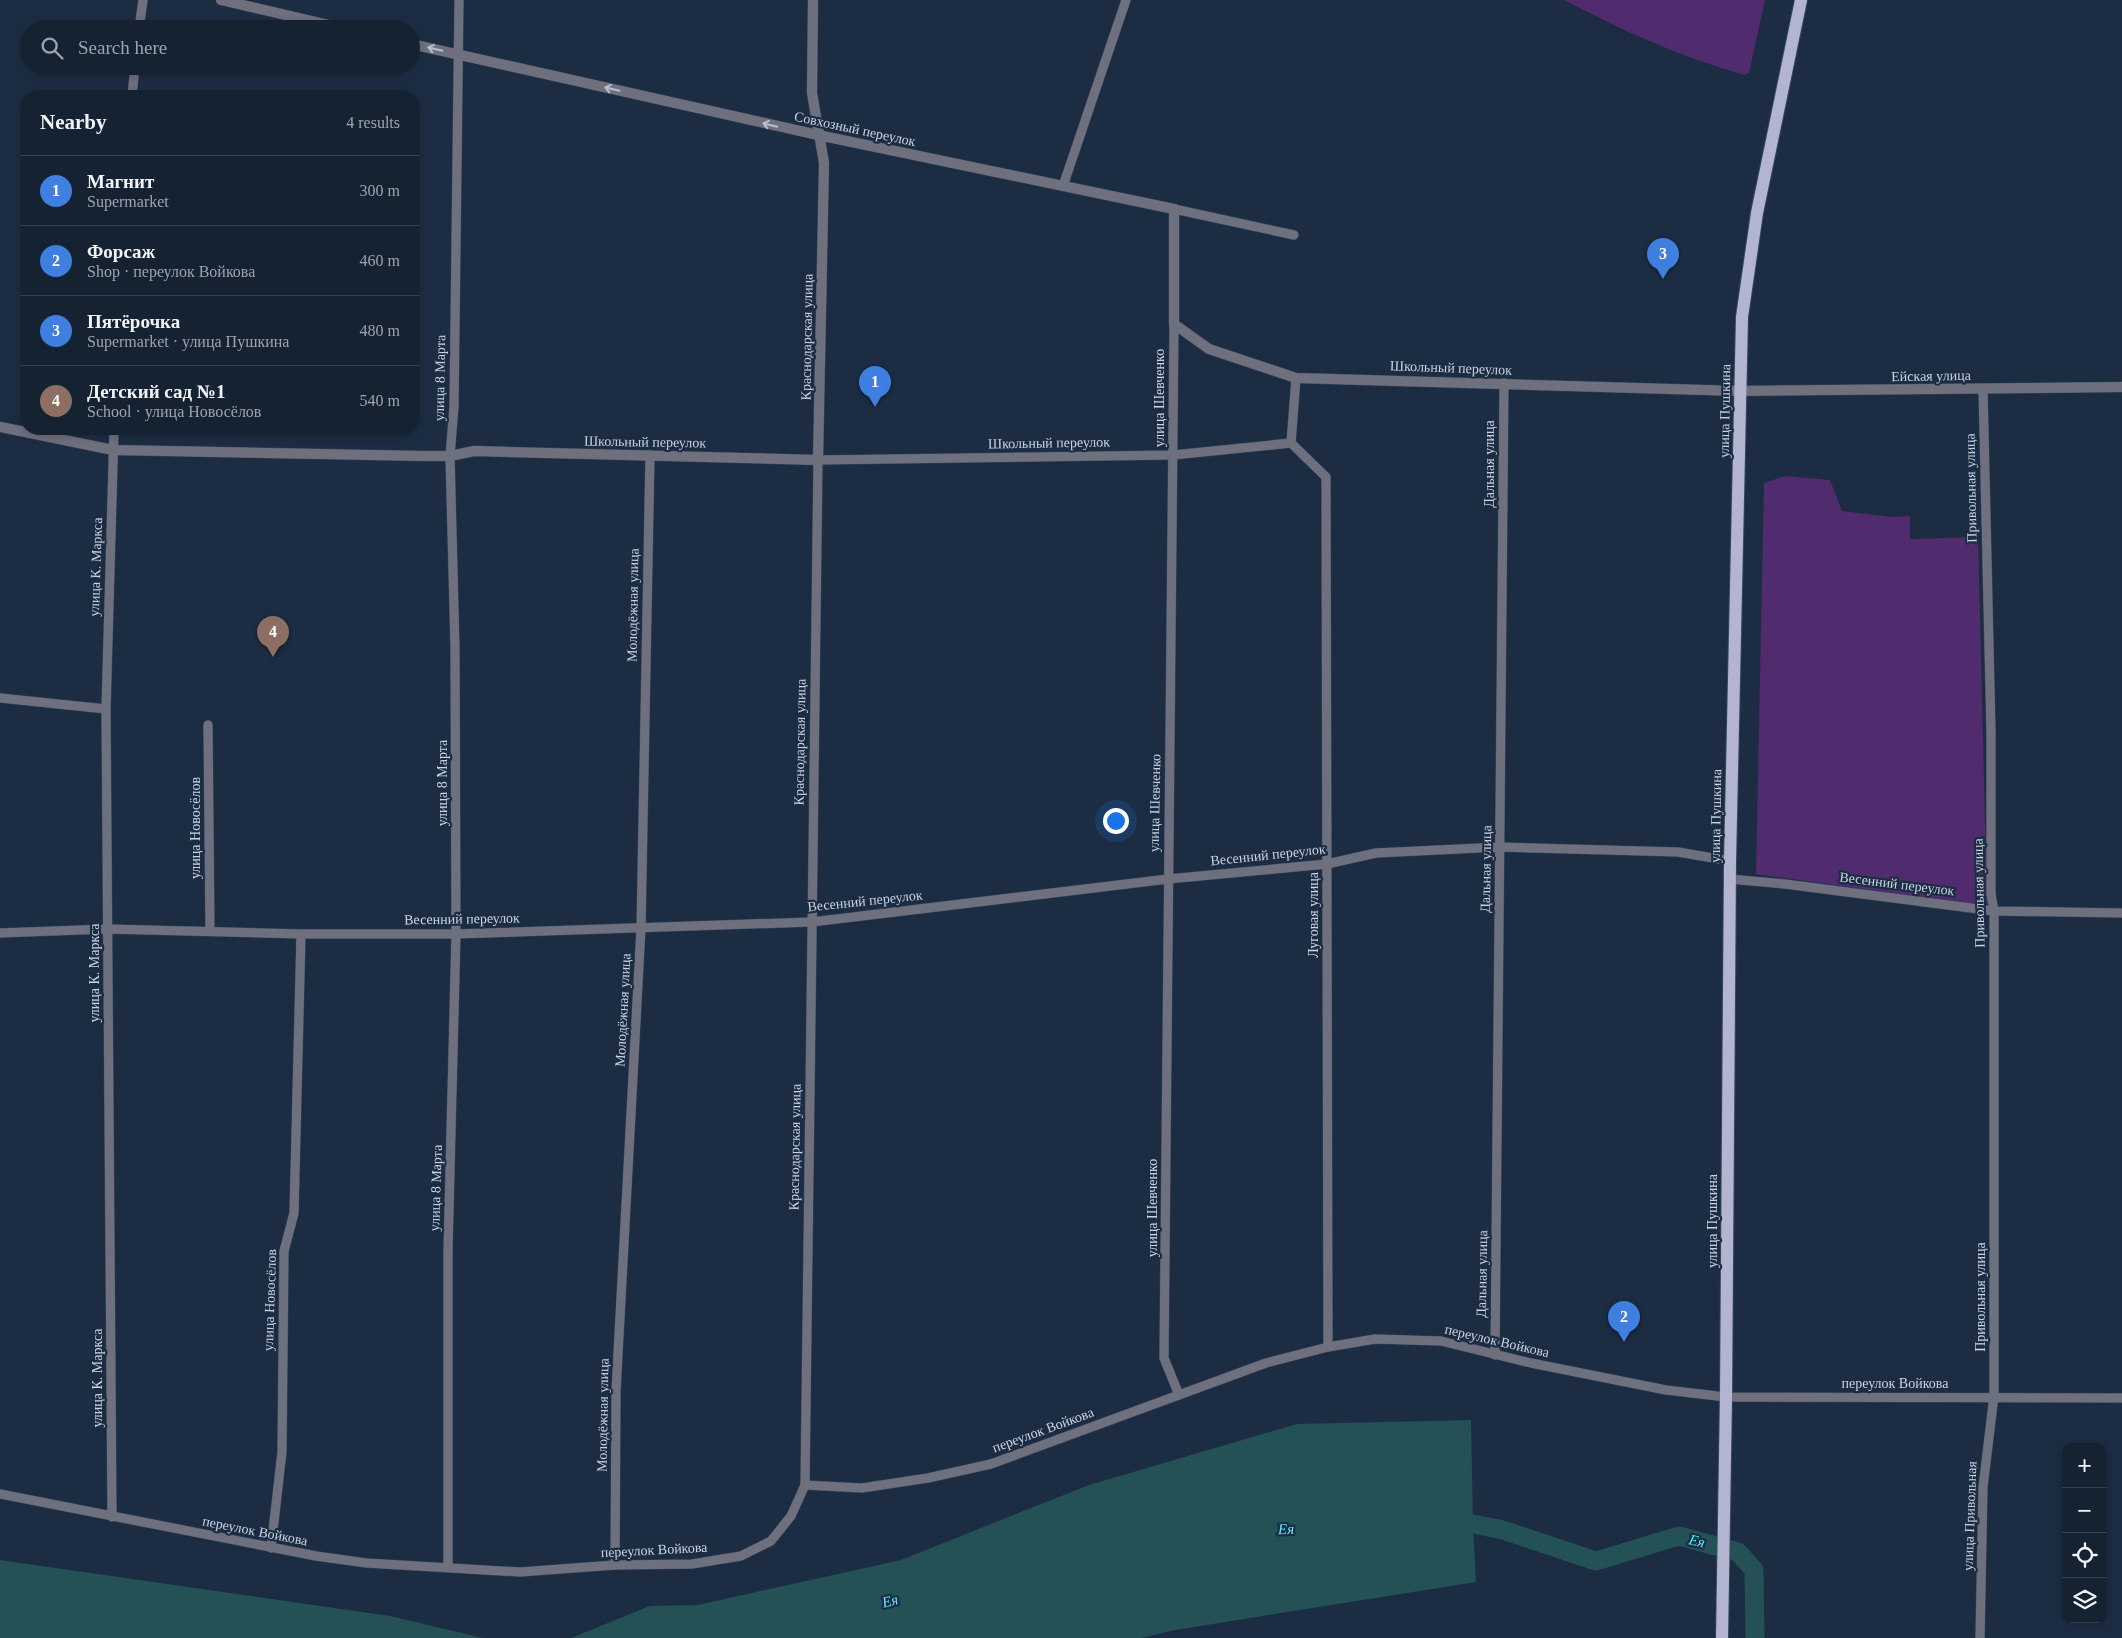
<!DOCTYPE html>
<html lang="en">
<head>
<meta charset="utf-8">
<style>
	:root { --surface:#152232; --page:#222f3e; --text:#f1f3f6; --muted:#9da4ac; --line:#343f4d; --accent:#bca0f2 }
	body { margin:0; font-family:Georgia,serif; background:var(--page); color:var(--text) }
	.controls { position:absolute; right:15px; bottom:15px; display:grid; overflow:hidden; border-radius:10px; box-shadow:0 2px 8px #0003 }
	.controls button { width:45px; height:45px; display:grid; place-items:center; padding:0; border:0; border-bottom:1px solid var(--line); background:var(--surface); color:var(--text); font:25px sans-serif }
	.you { position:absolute; left:1115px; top:820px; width:18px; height:18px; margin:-12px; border:4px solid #fff; border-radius:50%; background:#1a73e8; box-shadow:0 0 0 8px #1a73e833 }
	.badge { display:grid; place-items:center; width:32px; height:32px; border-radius:50%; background:var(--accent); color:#fff; font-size:16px; font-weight:700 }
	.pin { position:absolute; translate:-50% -41px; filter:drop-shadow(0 1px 2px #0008) }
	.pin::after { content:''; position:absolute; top:26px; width:18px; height:15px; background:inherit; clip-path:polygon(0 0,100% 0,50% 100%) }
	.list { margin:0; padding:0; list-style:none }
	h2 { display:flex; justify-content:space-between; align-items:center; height:65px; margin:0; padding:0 20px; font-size:21px }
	h2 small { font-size:16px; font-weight:400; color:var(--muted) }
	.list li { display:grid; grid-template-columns:32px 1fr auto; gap:15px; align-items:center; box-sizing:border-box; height:70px; padding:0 20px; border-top:1px solid var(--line) }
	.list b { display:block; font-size:19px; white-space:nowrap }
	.list p { margin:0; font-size:16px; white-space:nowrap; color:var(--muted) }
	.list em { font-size:16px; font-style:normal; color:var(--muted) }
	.icon { flex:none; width:28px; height:28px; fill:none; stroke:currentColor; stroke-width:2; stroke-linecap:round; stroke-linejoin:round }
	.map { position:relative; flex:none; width:2122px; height:1638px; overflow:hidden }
	.search { position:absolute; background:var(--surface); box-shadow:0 2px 8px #0003; left:20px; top:20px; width:400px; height:55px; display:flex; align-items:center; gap:12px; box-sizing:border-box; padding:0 18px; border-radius:28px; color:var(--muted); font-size:19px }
	.panel { position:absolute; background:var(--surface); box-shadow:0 2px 8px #0003; left:20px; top:90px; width:400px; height:345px; border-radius:20px }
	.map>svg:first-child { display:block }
	.green { fill:#502b6d }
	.water { fill:#235155 }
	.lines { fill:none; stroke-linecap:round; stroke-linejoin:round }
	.river { stroke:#235155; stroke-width:19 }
	.minor-casing { stroke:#38485c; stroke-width:10 }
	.tertiary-casing { stroke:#38485c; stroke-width:11 }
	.primary-casing { stroke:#38485c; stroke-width:14 }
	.minor { stroke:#6f707e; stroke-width:9 }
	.tertiary { stroke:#6f707e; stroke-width:10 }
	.primary { stroke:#b2b4d0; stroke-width:12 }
	.oneway { stroke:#b7bfce }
	.labels { text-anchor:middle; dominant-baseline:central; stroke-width:4.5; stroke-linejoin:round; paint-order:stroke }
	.street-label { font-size:14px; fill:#c9d3e2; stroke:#1c2d43 }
	.water-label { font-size:15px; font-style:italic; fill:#57ecf9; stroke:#1c2d43 }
</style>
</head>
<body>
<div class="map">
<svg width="2122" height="1638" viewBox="0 0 2122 1638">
	<rect width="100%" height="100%" fill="#1c2d43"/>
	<g class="green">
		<path d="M 1564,0 L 1765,0 L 1749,73 L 1744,75 C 1681,57 1621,30 1564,0 Z"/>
		<path d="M 1785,476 L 1830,480 L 1842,511 L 1892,517 L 1910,516 L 1910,539 L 1978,537 L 1987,902 L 1983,906 L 1756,874 L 1764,483 Z"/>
	</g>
	<g class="water">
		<path d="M 1471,1420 L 1473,1524 L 1476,1582 L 1175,1630 L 1141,1638 L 571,1638 L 650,1606 L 698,1605 L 901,1560 L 1089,1485 L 1297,1424 Z"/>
		<path d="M 0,1560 L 390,1616 L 483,1638 L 0,1638 Z"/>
	</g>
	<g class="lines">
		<path class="river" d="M 1448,1525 L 1473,1524 L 1503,1530 L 1596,1561 L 1679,1536 L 1738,1552 L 1754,1570 L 1755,1638"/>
		<g class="minor-casing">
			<g id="minor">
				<path d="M 139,29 L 143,0"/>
				<path d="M 132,96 L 135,66"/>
				<path d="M 1063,186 L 1126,0"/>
				<path d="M 1174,209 L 1294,235"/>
				<path d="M 1174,324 L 1164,1358 L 1179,1395"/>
				<path d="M 1296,378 L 1291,443 L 1326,477 L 1328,1347"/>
				<path d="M 0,698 L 106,709"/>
				<path d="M 208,725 L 210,931"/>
				<path d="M 1729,879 L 1785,884 L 1994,911 L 2122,913"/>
				<path d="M 0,933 L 107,929 L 301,934 L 456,934 L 812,922 L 1168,879 L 1327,864 L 1376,853 L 1500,847 L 1678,852 L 1730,861"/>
				<path d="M 1495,1355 L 1504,383"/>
				<path d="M 805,1485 L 818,460 L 1173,455 L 1291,443"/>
				<path d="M 0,1494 L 316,1556 L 366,1563 L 520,1572 L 615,1565 L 692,1564 L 741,1556 L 771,1541 L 791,1516 L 805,1485 L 862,1488 L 928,1478 L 991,1464 L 1266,1363 L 1328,1347 L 1375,1339 L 1441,1341 L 1531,1363 L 1666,1390 L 1726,1397 L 2122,1398"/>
				<path d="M 112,1517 L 106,709 L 114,429"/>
				<path d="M 271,1548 L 282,1452 L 284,1251 L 294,1213 L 301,934"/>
				<path d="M 615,1565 L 616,1391 L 641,928 L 650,455"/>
				<path d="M 448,1567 L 448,1250 L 456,934 L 455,647 L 450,456 L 454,407 L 459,0"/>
				<path d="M 1980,1638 L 1983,1487 L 1994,1396 L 1994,911 L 1991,894 L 1991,732 L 1983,389"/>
			</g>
		</g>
		<g class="tertiary-casing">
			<g id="tertiary">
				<path d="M 221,0 L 346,29"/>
				<path d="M 411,44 L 818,135 L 1174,209 L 1174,324 L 1209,349 L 1296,378 L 1740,391 L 2122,387"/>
				<path d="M 0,427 L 113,450 L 424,456 L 450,456 L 474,451 L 818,460 L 824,163 L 812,93 L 813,0"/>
			</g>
		</g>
		<g class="primary-casing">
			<path id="primary" d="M 1722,1638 L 1726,1397 L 1730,861 L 1742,317 L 1757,213 L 1801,0"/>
		</g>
		<use href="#minor" class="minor"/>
		<use href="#tertiary" class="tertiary"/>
		<use href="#primary" class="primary"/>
	</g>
	<defs><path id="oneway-shaft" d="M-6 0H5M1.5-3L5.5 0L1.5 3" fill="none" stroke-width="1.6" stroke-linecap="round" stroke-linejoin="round" transform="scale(1.25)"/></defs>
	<g class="oneway">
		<use href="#oneway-shaft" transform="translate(435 49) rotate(-167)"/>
		<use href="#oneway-shaft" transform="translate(612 89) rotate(-167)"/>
		<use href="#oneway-shaft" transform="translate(770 125) rotate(-167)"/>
	</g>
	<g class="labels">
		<g class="street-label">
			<text transform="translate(855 129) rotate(12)">Совхозный переулок</text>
			<text transform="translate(807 337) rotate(-89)">Краснодарская улица</text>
			<text transform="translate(1451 368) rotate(2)">Школьный переулок</text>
			<text transform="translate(1931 376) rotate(-1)">Ейская улица</text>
			<text transform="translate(440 378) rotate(-89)">улица 8 Марта</text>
			<text transform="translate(1159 398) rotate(-90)">улица Шевченко</text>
			<text transform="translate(1725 411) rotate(-89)">улица Пушкина</text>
			<text transform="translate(645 442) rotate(1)">Школьный переулок</text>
			<text transform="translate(1049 443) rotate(-1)">Школьный переулок</text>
			<text transform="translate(1489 464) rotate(-90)">Дальная улица</text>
			<text transform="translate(1971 488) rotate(-91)">Привольная улица</text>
			<text transform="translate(96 567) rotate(-88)">улица К. Маркса</text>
			<text transform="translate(633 605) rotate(-89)">Молодёжная улица</text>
			<text transform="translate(800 742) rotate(-89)">Краснодарская улица</text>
			<text transform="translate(442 783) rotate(-90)">улица 8 Марта</text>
			<text transform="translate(1155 803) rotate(-89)">улица Шевченко</text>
			<text transform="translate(1716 816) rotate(-89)">улица Пушкина</text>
			<text transform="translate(195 828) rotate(-90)">улица Новосёлов</text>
			<text transform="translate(1268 855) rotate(-6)">Весенний переулок</text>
			<text transform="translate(1486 869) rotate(-89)">Дальная улица</text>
			<text transform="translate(1897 884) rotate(7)">Весенний переулок</text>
			<text transform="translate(1979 893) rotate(-91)">Привольная улица</text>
			<text transform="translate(865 901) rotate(-6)">Весенний переулок</text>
			<text transform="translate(1313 915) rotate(-90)">Луговая улица</text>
			<text transform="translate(462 919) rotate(-1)">Весенний переулок</text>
			<text transform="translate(94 973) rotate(-90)">улица К. Маркса</text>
			<text transform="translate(623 1010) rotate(-87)">Молодёжная улица</text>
			<text transform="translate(795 1147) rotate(-89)">Краснодарская улица</text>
			<text transform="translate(436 1188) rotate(-88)">улица 8 Марта</text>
			<text transform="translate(1152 1208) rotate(-90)">улица Шевченко</text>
			<text transform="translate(1712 1221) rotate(-90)">улица Пушкина</text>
			<text transform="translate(1482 1274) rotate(-89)">Дальная улица</text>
			<text transform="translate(1980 1297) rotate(-90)">Привольная улица</text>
			<text transform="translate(270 1300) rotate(-88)">улица Новосёлов</text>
			<text transform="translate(1497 1341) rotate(13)">переулок Войкова</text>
			<text transform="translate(97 1378) rotate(-90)">улица К. Маркса</text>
			<text x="1895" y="1383">переулок Войкова</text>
			<text transform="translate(603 1415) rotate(-89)">Молодёжная улица</text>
			<text transform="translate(1043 1430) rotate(-20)">переулок Войкова</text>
			<text transform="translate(1970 1516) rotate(-88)">улица Привольная</text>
			<text transform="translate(255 1531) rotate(11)">переулок Войкова</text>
			<text transform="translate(654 1550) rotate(-3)">переулок Войкова</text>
		</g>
		<g class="water-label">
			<text transform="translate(1286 1529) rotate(-1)">Ея</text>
			<text transform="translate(1697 1541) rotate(14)">Ея</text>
			<text transform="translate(890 1601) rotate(-14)">Ея</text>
		</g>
	</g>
</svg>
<div class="controls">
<button>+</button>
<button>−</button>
<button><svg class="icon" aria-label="locate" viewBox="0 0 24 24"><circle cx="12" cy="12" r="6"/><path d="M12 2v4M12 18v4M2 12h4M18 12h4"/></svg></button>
<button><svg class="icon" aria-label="layers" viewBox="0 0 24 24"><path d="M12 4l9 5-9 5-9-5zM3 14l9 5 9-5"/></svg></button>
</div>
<div class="you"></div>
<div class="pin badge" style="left:875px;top:407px;background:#3f7fe0">1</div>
<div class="pin badge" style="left:1624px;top:1342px;background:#3f7fe0">2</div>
<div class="pin badge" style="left:1663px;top:279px;background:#3f7fe0">3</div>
<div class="pin badge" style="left:273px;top:657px;background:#8d6e63">4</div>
<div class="search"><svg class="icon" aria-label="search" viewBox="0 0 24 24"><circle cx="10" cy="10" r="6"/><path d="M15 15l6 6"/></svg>Search here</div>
<section class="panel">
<h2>Nearby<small>4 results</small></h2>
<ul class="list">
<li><span class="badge" style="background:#3f7fe0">1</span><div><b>Магнит</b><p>Supermarket</p></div><em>300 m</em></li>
<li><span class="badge" style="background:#3f7fe0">2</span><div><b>Форсаж</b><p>Shop · переулок Войкова</p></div><em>460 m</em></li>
<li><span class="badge" style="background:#3f7fe0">3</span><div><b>Пятёрочка</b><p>Supermarket · улица Пушкина</p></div><em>480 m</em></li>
<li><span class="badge" style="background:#8d6e63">4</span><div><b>Детский сад №1</b><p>School · улица Новосёлов</p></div><em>540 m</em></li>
</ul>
</section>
</div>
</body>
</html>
